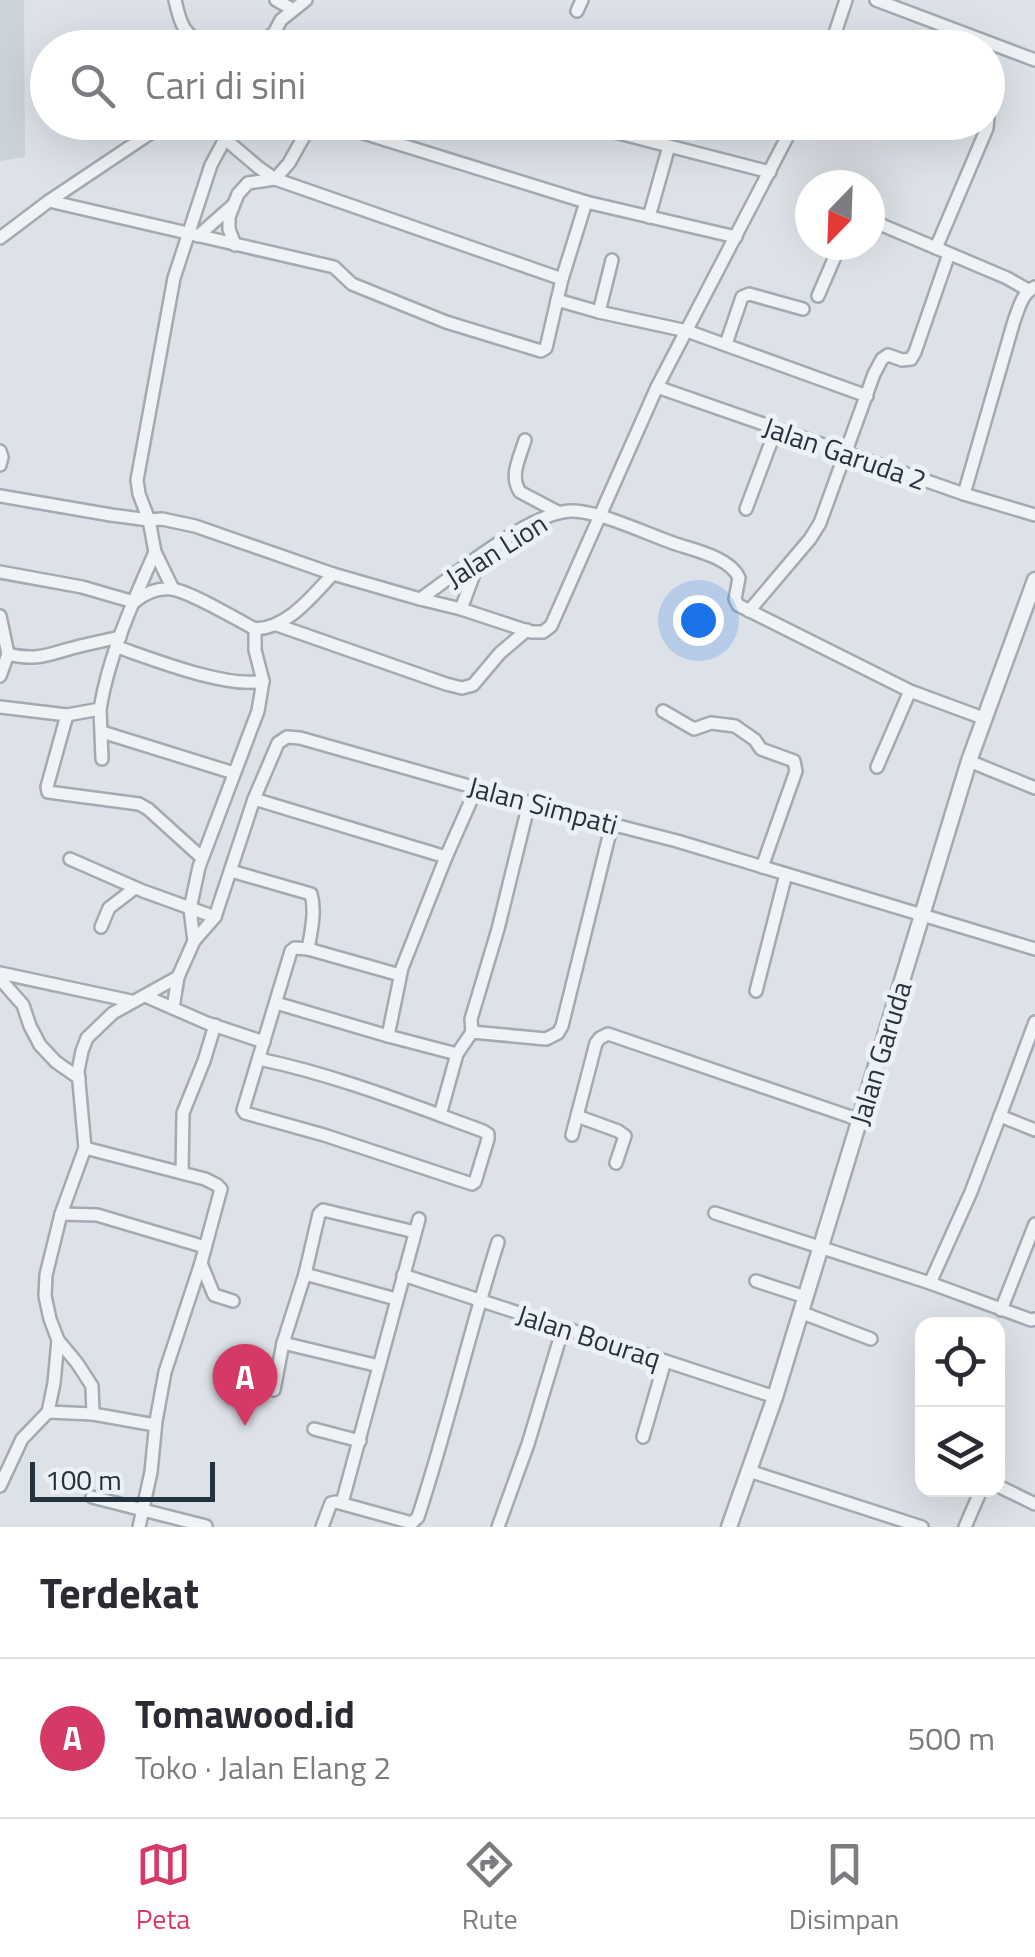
<!DOCTYPE html>
<html lang="id">
<head>
<meta charset="utf-8">
<style>
	:root { --surface:#fff; --page:#f2f2f3; --text:#2b2b33; --muted:#7c7c81; --line:#e1e1e2; --accent:#d53965 }
	body { margin:0; font-family:"Titillium Web",sans-serif; background:var(--page); color:var(--text) }
	.controls { position:absolute; right:30px; bottom:30px; display:grid; overflow:hidden; border-radius:20px; box-shadow:0 10px 40px #0002 }
	.controls button { width:90px; height:90px; display:grid; place-items:center; padding:0; border:0; border-bottom:2px solid var(--line); background:var(--surface); color:var(--text); font:50px sans-serif }
	.compass { position:absolute; left:795px; top:170px; width:90px; height:90px; border-radius:50%; background:var(--surface); box-shadow:0 10px 40px #0002; rotate:203deg }
	.scale { position:absolute; left:30px; bottom:25px; width:185px; box-sizing:border-box; padding-left:10px; border:5px solid #25323f; border-top:0; font-size:28px; line-height:35px; white-space:nowrap; color:#25323f; -webkit-text-stroke:8px #ecf1f5; paint-order:stroke }
	.you { position:absolute; left:698px; top:620px; width:35px; height:35px; margin:-25px; border:8px solid #fff; border-radius:50%; background:#1a73e8; box-shadow:0 0 0 15px #1a73e833 }
	.badge { display:grid; place-items:center; width:65px; height:65px; border-radius:50%; background:var(--accent); color:#fff; font-size:32px; font-weight:700 }
	.pin { position:absolute; translate:-50% -82px; filter:drop-shadow(0 2px 5px #0008) }
	.pin::after { content:''; position:absolute; top:52px; width:35px; height:30px; background:inherit; clip-path:polygon(0 0,100% 0,50% 100%) }
	.list { margin:0; padding:0; list-style:none }
	h2 { display:flex; justify-content:space-between; align-items:center; height:130px; margin:0; padding:0 40px; font-size:42px }
	h2 small { font-size:32px; font-weight:400; color:var(--muted) }
	.list li { display:grid; grid-template-columns:65px 1fr auto; gap:30px; align-items:center; box-sizing:border-box; height:160px; padding:0 40px; border-top:2px solid var(--line) }
	.list b { display:block; font-size:38px; white-space:nowrap }
	.list p { margin:0; font-size:32px; white-space:nowrap; color:var(--muted) }
	.list em { font-size:32px; font-style:normal; color:var(--muted) }
	.icon { flex:none; width:55px; height:55px; fill:none; stroke:currentColor; stroke-width:2; stroke-linecap:round; stroke-linejoin:round }
	.map { position:relative; flex:none; width:1035px; height:1527px; overflow:hidden }
	.search { position:absolute; background:var(--surface); box-shadow:0 10px 40px #0002; left:30px; right:30px; top:30px; height:110px; display:flex; align-items:center; gap:25px; box-sizing:border-box; padding:0 35px; border-radius:55px; color:var(--muted); font-size:38px }
	.sheet { height:290px; background:var(--surface) }
	nav { display:flex; justify-content:space-around; align-items:center; box-sizing:border-box; height:140px; border-top:2px solid var(--line); background:var(--surface); font-size:28px; color:var(--muted) }
	nav a { display:grid; justify-items:center; gap:5px }
	nav .on { color:var(--accent) }
	.map>svg:first-child { display:block }
	.built { fill:#cbd2da }
	.lines { fill:none; stroke-linecap:round; stroke-linejoin:round }
	.minor-casing { stroke:#a2aab2; stroke-width:16 }
	.tertiary-casing { stroke:#a2aab2; stroke-width:19 }
	.minor { stroke:#eff3f6; stroke-width:11 }
	.tertiary { stroke:#eff3f6; stroke-width:14 }
	.labels { text-anchor:middle; dominant-baseline:central; stroke-width:10; stroke-linejoin:round; paint-order:stroke }
	.street-label { font-size:28px; fill:#25323f; stroke:#ecf1f5 }
</style>
</head>
<body>
<div class="map">
<svg width="1035" height="1527" viewBox="0 0 1035 1527">
	<rect width="100%" height="100%" fill="#dde2e8"/>
	<path class="built" d="M 0,0 L 24,0 L 25,157 L 0,161 Z"/>
	<g class="lines">
		<g class="minor-casing">
			<g id="minor">
				<path d="M 175,0 C 181,27 183,32 207,48"/>
				<path d="M 276,0 L 292,9"/>
				<path d="M 876,0 L 1035,60"/>
				<path d="M 577,11 L 582,0"/>
				<path d="M 271,35 L 319,48"/>
				<path d="M 616,42 L 635,48"/>
				<path d="M 266,48 L 281,20 L 306,0"/>
				<path d="M 830,48 L 846,0"/>
				<path d="M 236,122 L 225,139 L 258,167 L 275,179 L 562,279"/>
				<path d="M 328,122 L 586,202 L 736,237"/>
				<path d="M 576,122 L 770,172"/>
				<path d="M 49,201 L 167,122"/>
				<path d="M 649,217 L 669,146"/>
				<path d="M 870,220 L 1007,278 L 1028,290"/>
				<path d="M 198,236 L 233,205"/>
				<path d="M 0,238 L 49,201 L 334,267 L 352,284 L 446,322 L 541,351 L 546,348 L 562,279 L 586,202"/>
				<path d="M 235,245 L 229,229 L 229,217 L 238,194 L 248,183 L 275,179 L 289,163 L 312,122"/>
				<path d="M 936,248 L 987,128 L 988,118"/>
				<path d="M 818,296 L 840,245"/>
				<path d="M 557,300 L 599,312 L 687,331 L 867,396"/>
				<path d="M 599,312 L 612,260"/>
				<path d="M 726,344 L 742,297 L 749,294 L 803,309"/>
				<path d="M 657,387 L 964,494 L 1035,515"/>
				<path d="M 525,440 C 520,457 509,476 520,492 L 558,512"/>
				<path d="M 0,451 L 2,457 L 0,465"/>
				<path d="M 964,494 L 1014,321 C 1019,308 1022,293 1035,287"/>
				<path d="M 0,496 L 111,515 L 149,520 L 162,519 L 195,526 L 333,574"/>
				<path d="M 746,509 L 776,429"/>
				<path d="M 480,558 L 461,609 L 531,632 L 543,632 L 551,626 L 657,387 L 795,122"/>
				<path d="M 0,572 L 82,587 L 134,602"/>
				<path d="M 173,589 L 155,552 L 149,520 L 139,494 L 137,480 L 174,278 L 211,165 L 225,139"/>
				<path d="M 420,599 L 461,609"/>
				<path d="M 134,602 C 145,593 157,587 172,589 C 191,592 236,619 255,629 C 288,628 312,596 333,574 L 420,599 C 455,575 530,512 571,511 C 597,510 647,534 673,543 C 693,550 730,557 739,578 L 735,599 L 738,605 L 910,691 L 983,718"/>
				<path d="M 749,611 L 810,539 L 820,523 L 874,374 L 882,359 L 888,355 L 902,360 L 911,359 L 915,352 L 949,254"/>
				<path d="M 0,616 L 8,654 C 39,662 51,653 80,646 C 93,643 107,640 120,637"/>
				<path d="M 277,625 L 446,684 L 462,688 L 473,685 L 500,653 L 527,630"/>
				<path d="M 117,647 C 152,659 228,689 263,681"/>
				<path d="M 0,676 L 8,654"/>
				<path d="M 0,707 L 67,715 L 100,709 C 109,654 133,602 155,552"/>
				<path d="M 100,709 L 102,759"/>
				<path d="M 663,711 L 694,729 L 711,723 L 735,726 L 755,740 L 761,749 L 794,761 L 796,771 L 762,867"/>
				<path d="M 67,715 L 47,787 L 48,792 L 139,804 L 148,809 L 201,857"/>
				<path d="M 102,732 L 234,773"/>
				<path d="M 969,761 L 1035,788"/>
				<path d="M 877,767 L 910,691"/>
				<path d="M 254,799 L 446,857"/>
				<path d="M 70,859 L 143,891 L 215,917"/>
				<path d="M 231,871 L 311,894 C 316,911 311,932 308,949"/>
				<path d="M 101,927 L 109,908 L 135,888"/>
				<path d="M 194,941 L 190,909 L 199,867 L 258,711 L 263,681 L 255,650 L 255,629"/>
				<path d="M 0,973 L 131,1001"/>
				<path d="M 0,979 L 23,1005 L 30,1026 L 40,1045 L 56,1062 L 79,1078"/>
				<path d="M 756,991 L 786,874"/>
				<path d="M 145,996 L 207,1023 L 264,1042"/>
				<path d="M 276,1003 L 388,1036 L 402,968 L 446,857 L 477,787"/>
				<path d="M 173,1008 L 178,977"/>
				<path d="M 1035,1022 L 1000,1116 L 1035,1130"/>
				<path d="M 472,1032 L 471,1019 L 498,929 L 529,803"/>
				<path d="M 388,1036 L 457,1054 L 472,1032 L 546,1039 L 558,1033 L 562,1026 L 612,824"/>
				<path d="M 259,1059 C 336,1075 409,1104 483,1131 L 488,1134 L 488,1139 L 475,1182 L 472,1184 L 324,1135 L 245,1113 L 243,1110 L 291,951 L 295,948 L 308,949 L 400,975"/>
				<path d="M 440,1115 L 457,1054"/>
				<path d="M 577,1116 L 618,1131 L 625,1136 L 616,1163"/>
				<path d="M 572,1135 L 596,1043 L 600,1038 L 608,1034 L 860,1120"/>
				<path d="M 85,1148 L 205,1179 L 217,1185 L 221,1189 L 201,1263 L 165,1372 L 156,1421 L 151,1472 L 139,1527"/>
				<path d="M 182,1173 L 183,1113 L 204,1061 L 215,1025"/>
				<path d="M 715,1213 L 930,1283 L 1031,1320 L 1035,1319"/>
				<path d="M 61,1214 L 97,1215 L 205,1247"/>
				<path d="M 201,1263 L 214,1295 L 233,1301"/>
				<path d="M 305,1274 L 396,1299"/>
				<path d="M 403,1275 L 775,1397"/>
				<path d="M 756,1281 L 805,1297"/>
				<path d="M 930,1283 L 971,1192 L 1000,1116"/>
				<path d="M 1001,1310 L 1035,1224"/>
				<path d="M 800,1312 L 871,1339"/>
				<path d="M 58,1340 L 54,1383 L 48,1412 L 93,1414"/>
				<path d="M 379,1366 L 283,1343 L 305,1274 L 319,1214 L 323,1210 L 415,1232"/>
				<path d="M 274,1390 L 283,1343"/>
				<path d="M 155,1425 L 93,1414 L 92,1386 L 77,1363 L 58,1340 L 50,1319 L 45,1296 L 46,1275 L 61,1214 L 85,1148 L 78,1071 L 82,1051 L 87,1038 L 113,1013 L 178,977 L 194,941 L 215,917 L 254,799 L 278,743 L 287,737 L 300,738 L 529,803 L 677,841 L 1035,949"/>
				<path d="M 314,1429 L 360,1441"/>
				<path d="M 643,1437 L 665,1361"/>
				<path d="M 749,1471 L 922,1527"/>
				<path d="M 0,1486 L 22,1439 L 48,1412"/>
				<path d="M 998,1486 L 1035,1504"/>
				<path d="M 92,1497 L 206,1526"/>
				<path d="M 342,1503 L 419,1219"/>
				<path d="M 322,1527 L 331,1503 L 336,1502 L 412,1523 L 418,1517 C 448,1426 469,1333 498,1242"/>
				<path d="M 498,1527 L 528,1444 L 563,1328"/>
				<path d="M 965,1527 L 981,1490"/>
			</g>
		</g>
		<g class="tertiary-casing">
			<path id="tertiary" d="M 729,1527 L 775,1397 L 969,761 L 1035,580"/>
		</g>
		<use href="#minor" class="minor"/>
		<use href="#tertiary" class="tertiary"/>
	</g>
	<g class="labels">
		<g class="street-label">
			<text transform="translate(845 453) rotate(19)">Jalan Garuda 2</text>
			<text transform="translate(496 550) rotate(-32)">Jalan Lion</text>
			<text transform="translate(543 805) rotate(15)">Jalan Simpati</text>
			<text transform="translate(880 1053) rotate(-73)">Jalan Garuda</text>
			<text transform="translate(589 1336) rotate(18)">Jalan Bouraq</text>
		</g>
	</g>
</svg>
<div class="controls">
<button><svg class="icon" aria-label="locate" viewBox="0 0 24 24"><circle cx="12" cy="12" r="6"/><path d="M12 2v4M12 18v4M2 12h4M18 12h4"/></svg></button>
<button><svg class="icon" aria-label="layers" viewBox="0 0 24 24"><path d="M12 4l9 5-9 5-9-5zM3 14l9 5 9-5"/></svg></button>
</div>
<svg class="compass" viewBox="-18 -18 36 36"><path d="M0-13l5 13h-10z" fill="#e53935"/><path d="M0 13l5-13h-10z" fill="#7c7c81"/></svg>
<div class="scale">100 m</div>
<div class="you"></div>
<div class="pin badge" style="left:245px;top:1426px">A</div>
<div class="search"><svg class="icon" aria-label="search" viewBox="0 0 24 24"><circle cx="10" cy="10" r="6"/><path d="M15 15l6 6"/></svg>Cari di sini</div>
</div>
<section class="sheet">
<h2>Terdekat<small></small></h2>
<ul class="list">
<li><span class="badge">A</span><div><b>Tomawood.id</b><p>Toko · Jalan Elang 2</p></div><em>500 m</em></li>
</ul>
</section>
<nav>
<a class="on"><svg class="icon" aria-label="map" viewBox="0 0 24 24"><path d="M3 6l6-2 6 2 6-2v14l-6 2-6-2-6 2zM9 4v14M15 6v14"/></svg>Peta</a>
<a><svg class="icon" aria-label="directions" viewBox="0 0 24 24"><path d="M12 3l9 9-9 9-9-9zM9 14v-3h6M13 9l2 2-2 2"/></svg>Rute</a>
<a><svg class="icon" aria-label="saved" viewBox="0 0 24 24"><path d="M7 4h10v16l-5-4-5 4z"/></svg>Disimpan</a>
</nav>
</body>
</html>
